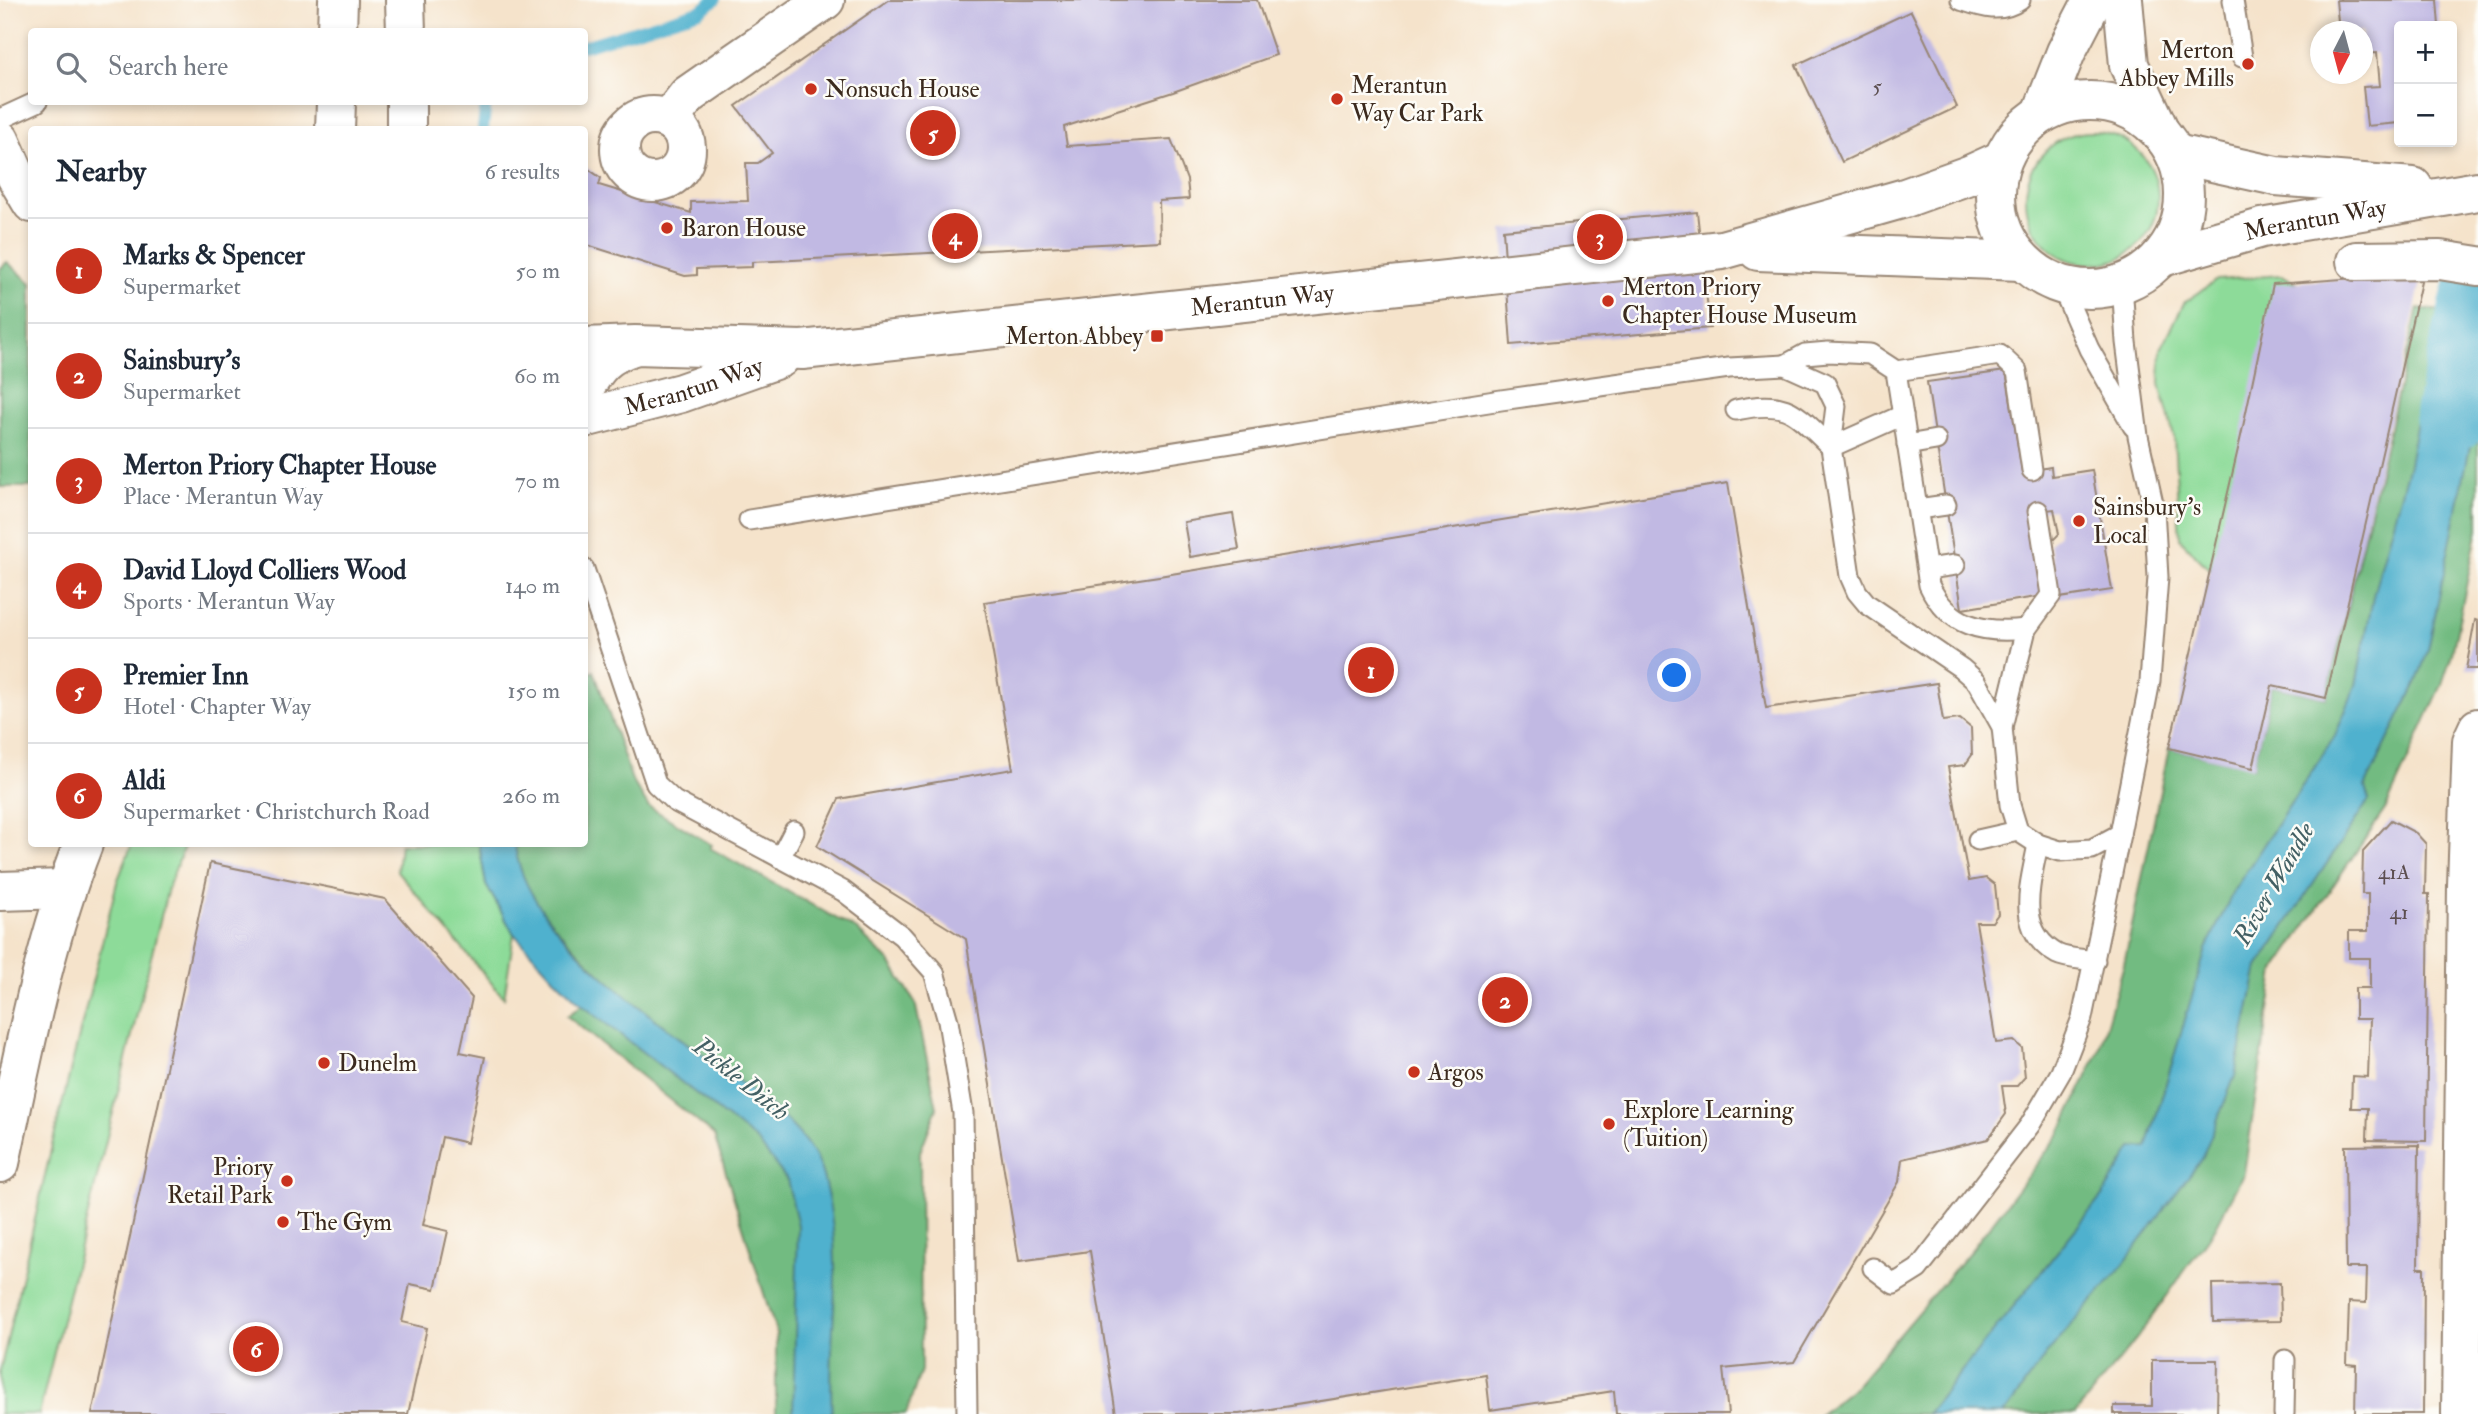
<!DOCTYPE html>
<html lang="en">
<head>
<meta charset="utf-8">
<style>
	:root { --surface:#fff; --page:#f6f6f7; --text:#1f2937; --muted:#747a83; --line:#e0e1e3; --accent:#c8321e }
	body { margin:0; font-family:"IM FELL Double Pica",serif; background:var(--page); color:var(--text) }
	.controls { position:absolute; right:21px; top:21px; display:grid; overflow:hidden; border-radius:7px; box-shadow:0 4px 10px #0003 }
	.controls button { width:63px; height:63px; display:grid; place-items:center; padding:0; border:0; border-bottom:2px solid var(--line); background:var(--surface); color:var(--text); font:35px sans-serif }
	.compass { position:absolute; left:2310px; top:21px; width:63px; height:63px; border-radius:50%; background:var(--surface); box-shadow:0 4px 10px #0003; rotate:186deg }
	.you { position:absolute; left:1675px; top:676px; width:24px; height:24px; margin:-18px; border:5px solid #fff; border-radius:50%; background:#1a73e8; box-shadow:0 0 0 10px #1a73e833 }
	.badge { display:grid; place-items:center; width:46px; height:46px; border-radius:50%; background:var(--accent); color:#fff; font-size:23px; font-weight:700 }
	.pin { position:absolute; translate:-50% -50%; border:4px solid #fff; box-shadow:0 2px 7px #0006 }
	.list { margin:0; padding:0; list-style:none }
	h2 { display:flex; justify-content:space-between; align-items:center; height:91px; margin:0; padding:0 28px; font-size:30px }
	h2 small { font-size:23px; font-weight:400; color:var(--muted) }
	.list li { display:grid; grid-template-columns:46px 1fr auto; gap:21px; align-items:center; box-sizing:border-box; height:105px; padding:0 28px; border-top:2px solid var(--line) }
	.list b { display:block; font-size:26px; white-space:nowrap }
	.list p { margin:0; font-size:23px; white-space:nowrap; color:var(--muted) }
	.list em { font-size:23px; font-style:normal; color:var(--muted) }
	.icon { flex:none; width:38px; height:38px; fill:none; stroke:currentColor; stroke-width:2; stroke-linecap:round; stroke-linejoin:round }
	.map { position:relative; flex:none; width:2478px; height:1414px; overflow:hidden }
	.search { position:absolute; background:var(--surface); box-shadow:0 4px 10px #0003; left:28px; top:28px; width:560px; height:77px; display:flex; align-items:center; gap:18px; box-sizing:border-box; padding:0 24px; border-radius:7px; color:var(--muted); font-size:26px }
	.panel { position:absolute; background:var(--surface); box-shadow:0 4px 10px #0003; left:28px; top:126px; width:560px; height:721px; border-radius:7px }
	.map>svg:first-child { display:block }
	.green { fill:#8ddb99; stroke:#64825c; stroke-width:2 }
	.forest { fill:#72bb81; stroke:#567250; stroke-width:2 }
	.water { fill:#4fb1ce; stroke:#456e76; stroke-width:2 }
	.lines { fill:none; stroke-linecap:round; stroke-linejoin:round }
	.stream { stroke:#4fb1ce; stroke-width:12 }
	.river { stroke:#4fb1ce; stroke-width:74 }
	.building { fill:#c1b9e3 }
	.service-casing { stroke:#988674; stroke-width:23 }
	.minor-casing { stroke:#988674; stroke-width:42 }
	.primary-casing { stroke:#988674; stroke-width:42 }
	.trunk-casing { stroke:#988674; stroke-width:42 }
	.service { stroke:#fff; stroke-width:19 }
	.minor { stroke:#fff; stroke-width:38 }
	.primary { stroke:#fff; stroke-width:38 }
	.trunk { stroke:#fff; stroke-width:38 }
	.poi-dot { fill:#c8321e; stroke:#fdfcf7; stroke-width:2.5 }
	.labels { text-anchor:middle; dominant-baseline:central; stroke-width:5; stroke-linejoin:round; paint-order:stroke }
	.number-label { font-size:21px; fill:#5c4e4f }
	.poi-label { font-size:24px; fill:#3b2a1e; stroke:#fdfcf7; text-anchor:start }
	.street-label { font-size:24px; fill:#3b2a1e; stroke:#fdfcf7 }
	.water-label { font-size:26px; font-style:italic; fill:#436064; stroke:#fdfcf7 }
</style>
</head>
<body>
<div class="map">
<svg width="2478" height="1414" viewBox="0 0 2478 1414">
	<rect width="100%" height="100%" fill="#fdfcf7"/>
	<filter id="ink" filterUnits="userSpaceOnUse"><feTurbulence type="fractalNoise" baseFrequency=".0143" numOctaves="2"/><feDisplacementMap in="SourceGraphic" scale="14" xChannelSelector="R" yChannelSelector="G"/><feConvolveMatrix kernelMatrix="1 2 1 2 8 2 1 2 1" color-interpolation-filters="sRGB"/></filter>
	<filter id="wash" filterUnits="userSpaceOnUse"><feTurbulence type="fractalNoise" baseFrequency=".00686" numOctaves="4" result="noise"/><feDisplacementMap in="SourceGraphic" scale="28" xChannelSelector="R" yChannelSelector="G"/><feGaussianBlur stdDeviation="1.57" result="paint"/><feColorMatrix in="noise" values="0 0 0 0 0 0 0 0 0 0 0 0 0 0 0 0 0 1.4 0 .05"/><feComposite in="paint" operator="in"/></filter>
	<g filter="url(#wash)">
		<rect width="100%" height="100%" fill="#f5e3cb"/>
		<g class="green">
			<circle cx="2092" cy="198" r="66"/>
			<path d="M 2281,275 L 2323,295 L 2210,570 L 2180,539 L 2174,437 L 2160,384 L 2161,349 L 2184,303 L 2217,280 Z"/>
			<path d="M 132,844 L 185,844 L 168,888 L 39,1414 L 0,1414 L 0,1371 L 53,1141 L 117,882 Z"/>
			<path d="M 400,844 L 479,844 L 486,885 L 514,934 L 504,998 L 397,871 Z"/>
		</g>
		<g class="forest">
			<path d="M 7,262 L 31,283 L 31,487 L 0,487 L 0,269 Z"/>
			<path d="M 2418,308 L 2478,316 L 2478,529 L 2452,654 L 2441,687 L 2386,808 L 2275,971 L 2244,1173 L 2215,1228 L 2137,1338 L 2075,1414 L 1820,1414 L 1854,1387 L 1972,1249 L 2059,1135 L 2099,1051 L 2124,964 L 2169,748 L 2253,767 L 2272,686 L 2326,698 Z"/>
			<path d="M 594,671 L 632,780 L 648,806 L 712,845 L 710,848 L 857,930 L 890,962 L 915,1002 L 937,1108 L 920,1152 L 921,1370 L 906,1414 L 776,1414 L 776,1332 L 714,1135 L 567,1016 L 582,1005 L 606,980 C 569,941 520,901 515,844 L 584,844 L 585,675 Z"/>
		</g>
		<g class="water">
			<path d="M 2451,313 L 2478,317 L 2478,408 L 2428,650 L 2417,681 L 2365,787 L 2369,800 L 2258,967 L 2235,1076 L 2202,1158 L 2123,1265 L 2047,1353 L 2007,1410 L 2003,1414 L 1927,1414 L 2103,1195 L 2132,1148 L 2147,1147 L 2206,949 L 2234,890 L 2335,736 L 2356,685 L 2374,592 L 2409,464 L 2426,372 L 2447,331 Z"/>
			<path d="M 479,844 L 515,844 C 523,935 669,1028 737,1080 C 768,1104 805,1130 820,1167 C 824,1177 826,1188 828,1198 C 844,1269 827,1342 832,1414 L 793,1414 L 798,1225 L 787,1180 L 757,1141 L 582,1005 L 554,978 L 514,934 L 486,885 Z"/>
		</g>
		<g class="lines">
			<g class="stream">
				<path d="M 584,46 L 700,11 L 715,0"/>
				<path d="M 483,129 L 486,102"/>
			</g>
			<path class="river" d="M 2452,415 L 2478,298"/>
		</g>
		<g id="blocks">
			<g class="building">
				<path d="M 888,0 L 1257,0 L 1276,55 L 1173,92 L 1064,127 L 1067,146 L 1171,139 L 1187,180 L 1189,199 L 1159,201 L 1160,241 L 752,262 L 752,267 L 697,269 L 697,275 L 685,276 L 584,244 L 584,166 L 601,178 L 599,185 L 691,213 L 691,202 L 748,201 L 746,163 L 758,163 L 772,153 L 736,106 Z"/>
				<path d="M 2336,0 L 2437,0 L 2439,26 L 2399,26 L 2399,123 L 2367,126 L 2363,87 L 2380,86 L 2377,53 L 2362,54 L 2362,32 L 2339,32 Z"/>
				<path d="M 1911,11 L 1957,107 L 1842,162 L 1796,65 Z"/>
				<path d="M 1697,212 L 1710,328 L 1511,345 L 1503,230 Z"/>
				<path d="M 2423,273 L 2326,698 L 2272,686 L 2253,768 L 2169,748 L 2241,436 L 2273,284 Z"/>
				<path d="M 2006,371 L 2022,472 L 2051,467 L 2052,476 L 2092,470 L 2112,590 L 2059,598 L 2050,543 L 2059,534 L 2054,509 L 2029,512 L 2042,596 L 1962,609 L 1927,382 Z"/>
				<path d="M 1728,483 L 1766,708 L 1937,683 L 1943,721 L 1960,719 L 1971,728 L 1972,755 L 1965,765 L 1948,767 L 1969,881 L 1986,878 L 1995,885 L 1998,914 L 1992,922 L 1976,922 L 1996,1043 L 2014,1041 L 2022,1048 L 2025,1077 L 2017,1086 L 2002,1086 L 2006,1114 L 1988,1139 L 1902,1159 L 1899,1182 L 1794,1362 L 1723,1369 L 1728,1414 L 1616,1414 L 1614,1391 L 1490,1410 L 1486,1375 L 1239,1414 L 1116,1414 L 1090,1251 L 1019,1261 L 966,939 L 817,846 L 839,799 L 1013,769 L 984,602 L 1159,576 Z"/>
				<path d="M 1233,514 L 1239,549 L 1190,557 L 1184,522 Z"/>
				<path d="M 2475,620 L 2478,621 L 2478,669 L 2466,669 Z"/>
				<path d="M 2391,820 L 2416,833 L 2426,844 L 2425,894 L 2429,894 L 2426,1141 L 2367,1140 L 2368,1108 L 2351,1108 L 2352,1076 L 2368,1077 L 2370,1019 L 2355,1019 L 2355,988 L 2370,988 L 2370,958 L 2349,958 L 2349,931 L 2368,931 L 2368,894 L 2362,894 L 2363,851 Z"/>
				<path d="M 210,863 L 385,899 L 472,998 L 460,1052 L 485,1057 L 467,1143 L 442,1137 L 423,1225 L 448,1231 L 435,1289 L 410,1284 L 402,1322 L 427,1328 L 408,1414 L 92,1414 Z"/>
				<path d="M 2419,1145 L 2418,1268 L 2424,1268 L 2423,1414 L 2355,1414 L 2356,1365 L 2347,1364 L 2349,1302 L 2366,1303 L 2367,1268 L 2346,1268 L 2345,1146 Z"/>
				<path d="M 2280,1283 L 2281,1321 L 2213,1322 L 2212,1284 Z"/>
				<path d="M 2152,1360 L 2218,1360 L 2217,1414 L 2114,1414 L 2114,1406 L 2152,1406 Z"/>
			</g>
		</g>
	</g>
	<g filter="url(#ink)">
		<use href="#blocks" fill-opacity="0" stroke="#988674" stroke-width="2"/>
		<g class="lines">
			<g class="service-casing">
				<g id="service">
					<path d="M 1961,0 C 1982,7 2000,14 2020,0"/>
					<path d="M 2233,0 L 2242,57"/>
					<path d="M 0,119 L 37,102"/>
					<path d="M 2061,285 L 2089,349 L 2133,426"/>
					<path d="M 1785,365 L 1805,354 L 1828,352 L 1870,354 L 1896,371 L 1929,585 C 1948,626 1983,634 2026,629"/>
					<path d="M 1896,371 L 2000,355 L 2017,371 L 2032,470"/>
					<path d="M 1736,410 C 1789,399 1794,412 1831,447"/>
					<path d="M 1907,445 L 1936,440"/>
					<path d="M 1831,447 L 1903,415"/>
					<path d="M 1918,509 L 1946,505"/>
					<path d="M 749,520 L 1501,400 L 1729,368 L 1785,365 L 1825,383 L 1836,406 L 1831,447 L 1850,576 L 1857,592 L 1867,604 L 1961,668 L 1977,682 L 2002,727 L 2010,805 L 2018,831 L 2038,844 L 2060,851 L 2092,849 L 2120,834 L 2150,681 L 2158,577 L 2154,508 L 2138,436 L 2126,342 L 2122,284"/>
					<path d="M 584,569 L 656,784 L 674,801 L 843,891 L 902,936 L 934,972 L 948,1021 L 963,1113 L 967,1414"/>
					<path d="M 1928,569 L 1955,565"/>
					<path d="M 2002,727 L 2026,629 L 2051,595 L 2038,511"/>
					<path d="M 1978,840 L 2018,831"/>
					<path d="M 2038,844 C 2031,883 2014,930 2057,954 C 2067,959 2084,959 2095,961"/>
					<path d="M 780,858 L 794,831"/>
					<path d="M 1873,1268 L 1894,1284 L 1918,1269 L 2030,1125 L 2061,1072 L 2082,1018 L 2120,834"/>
					<path d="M 2284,1414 L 2285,1360"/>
				</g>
			</g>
			<g class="minor-casing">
				<g id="minor">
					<path d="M 2123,0 L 2129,65 L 2158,127"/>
					<path d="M 2042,113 L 2066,52 L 2093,0"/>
					<circle cx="653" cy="149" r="33"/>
					<path d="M 670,118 L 688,95 L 825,0"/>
					<path d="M 0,140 L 16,176 L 32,203"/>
					<path d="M 2356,261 L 2440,260 L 2478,266"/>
					<path d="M 0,891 L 65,889"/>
					<path d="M 2461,1414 L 2467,885 L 2472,741 L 2478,728"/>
				</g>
			</g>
			<g class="primary-casing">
				<g id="primary">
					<path d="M 405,0 L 406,32"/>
					<path d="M 337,32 L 338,0"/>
					<path d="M 335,130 L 336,102"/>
					<path d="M 406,130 L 406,102"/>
				</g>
			</g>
			<g class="trunk-casing">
				<g id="trunk">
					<circle cx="2090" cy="195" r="94"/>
					<path d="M 2176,154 L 2276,176 L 2413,187"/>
					<path d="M 1758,251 L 2021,261"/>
					<path id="s1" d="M 2162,257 L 2262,228 L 2478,191"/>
					<path id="s2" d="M 584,347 L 635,345 L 802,350 L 1722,250 L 1905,198 L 1969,175 L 2002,160"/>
					<path d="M 584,389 C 598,364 607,355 633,346"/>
					<path id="s3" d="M 584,418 L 681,393 L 780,358"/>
					<path d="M 0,1163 C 23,1056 43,946 83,844"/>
				</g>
			</g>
			<use href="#service" class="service"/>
			<use href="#minor" class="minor"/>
			<use href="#primary" class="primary"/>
			<use href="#trunk" class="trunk"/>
		</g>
	</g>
	<g class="poi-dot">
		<circle cx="2248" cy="64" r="7"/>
		<circle cx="811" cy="89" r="7"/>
		<circle cx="1337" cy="99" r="7"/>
		<circle cx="667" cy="228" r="7"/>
		<circle cx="1608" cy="301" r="7"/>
		<rect x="1150" y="329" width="14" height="14" rx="3.5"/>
		<circle cx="2079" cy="521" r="7"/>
		<circle cx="324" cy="1063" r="7"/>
		<circle cx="1414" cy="1072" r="7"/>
		<circle cx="1609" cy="1124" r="7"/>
		<circle cx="287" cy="1181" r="7"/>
		<circle cx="283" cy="1222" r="7"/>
	</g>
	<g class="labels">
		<g class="number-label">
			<text x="1877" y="86">5</text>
			<text x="2394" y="872">41A</text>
			<text x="2399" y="912">41</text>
		</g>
		<g class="poi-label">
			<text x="2234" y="50" text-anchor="end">Merton<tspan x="2234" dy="28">Abbey Mills</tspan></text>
			<text x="1351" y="85">Merantun<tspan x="1351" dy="28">Way Car Park</tspan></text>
			<text x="825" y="89">Nonsuch House</text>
			<text x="681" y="228">Baron House</text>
			<text x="1622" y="287">Merton Priory<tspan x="1622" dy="28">Chapter House Museum</tspan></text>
			<text x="1143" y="336" text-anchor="end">Merton Abbey</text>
			<text x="2093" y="507">Sainsbury's<tspan x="2093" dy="28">Local</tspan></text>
			<text x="338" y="1063">Dunelm</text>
			<text x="1428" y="1072">Argos</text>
			<text x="1623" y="1110">Explore Learning<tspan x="1623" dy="28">(Tuition)</tspan></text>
			<text x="273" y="1167" text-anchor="end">Priory<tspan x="273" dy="28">Retail Park</tspan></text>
			<text x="297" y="1222">The Gym</text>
		</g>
		<g class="street-label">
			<text stroke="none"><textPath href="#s1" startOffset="158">Merantun Way</textPath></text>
			<text stroke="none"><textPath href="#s2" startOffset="681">Merantun Way</textPath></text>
			<text stroke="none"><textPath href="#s3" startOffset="114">Merantun Way</textPath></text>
		</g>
		<g class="water-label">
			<text transform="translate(2274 884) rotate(-60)">River Wandle</text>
			<text transform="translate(741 1079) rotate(39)">Pickle Ditch</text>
		</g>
	</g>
</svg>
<div class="controls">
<button>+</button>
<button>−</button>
</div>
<svg class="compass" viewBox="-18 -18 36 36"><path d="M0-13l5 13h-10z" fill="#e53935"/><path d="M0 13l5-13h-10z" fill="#747a83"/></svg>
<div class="you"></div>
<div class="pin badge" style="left:1371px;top:670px">1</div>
<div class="pin badge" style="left:1505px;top:1000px">2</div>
<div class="pin badge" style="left:1600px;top:237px">3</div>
<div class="pin badge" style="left:955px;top:236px">4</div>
<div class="pin badge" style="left:933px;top:133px">5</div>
<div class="pin badge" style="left:256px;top:1349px">6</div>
<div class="search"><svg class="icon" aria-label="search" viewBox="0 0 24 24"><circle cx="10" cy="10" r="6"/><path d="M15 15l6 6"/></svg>Search here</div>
<section class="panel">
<h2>Nearby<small>6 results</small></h2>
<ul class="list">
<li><span class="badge">1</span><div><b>Marks &amp; Spencer</b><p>Supermarket</p></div><em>50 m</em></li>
<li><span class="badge">2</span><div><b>Sainsbury's</b><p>Supermarket</p></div><em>60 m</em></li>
<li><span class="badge">3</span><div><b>Merton Priory Chapter House</b><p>Place · Merantun Way</p></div><em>70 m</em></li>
<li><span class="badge">4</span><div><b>David Lloyd Colliers Wood</b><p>Sports · Merantun Way</p></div><em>140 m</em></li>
<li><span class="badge">5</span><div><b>Premier Inn</b><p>Hotel · Chapter Way</p></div><em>150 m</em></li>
<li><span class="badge">6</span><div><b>Aldi</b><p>Supermarket · Christchurch Road</p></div><em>260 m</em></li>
</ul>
</section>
</div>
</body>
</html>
